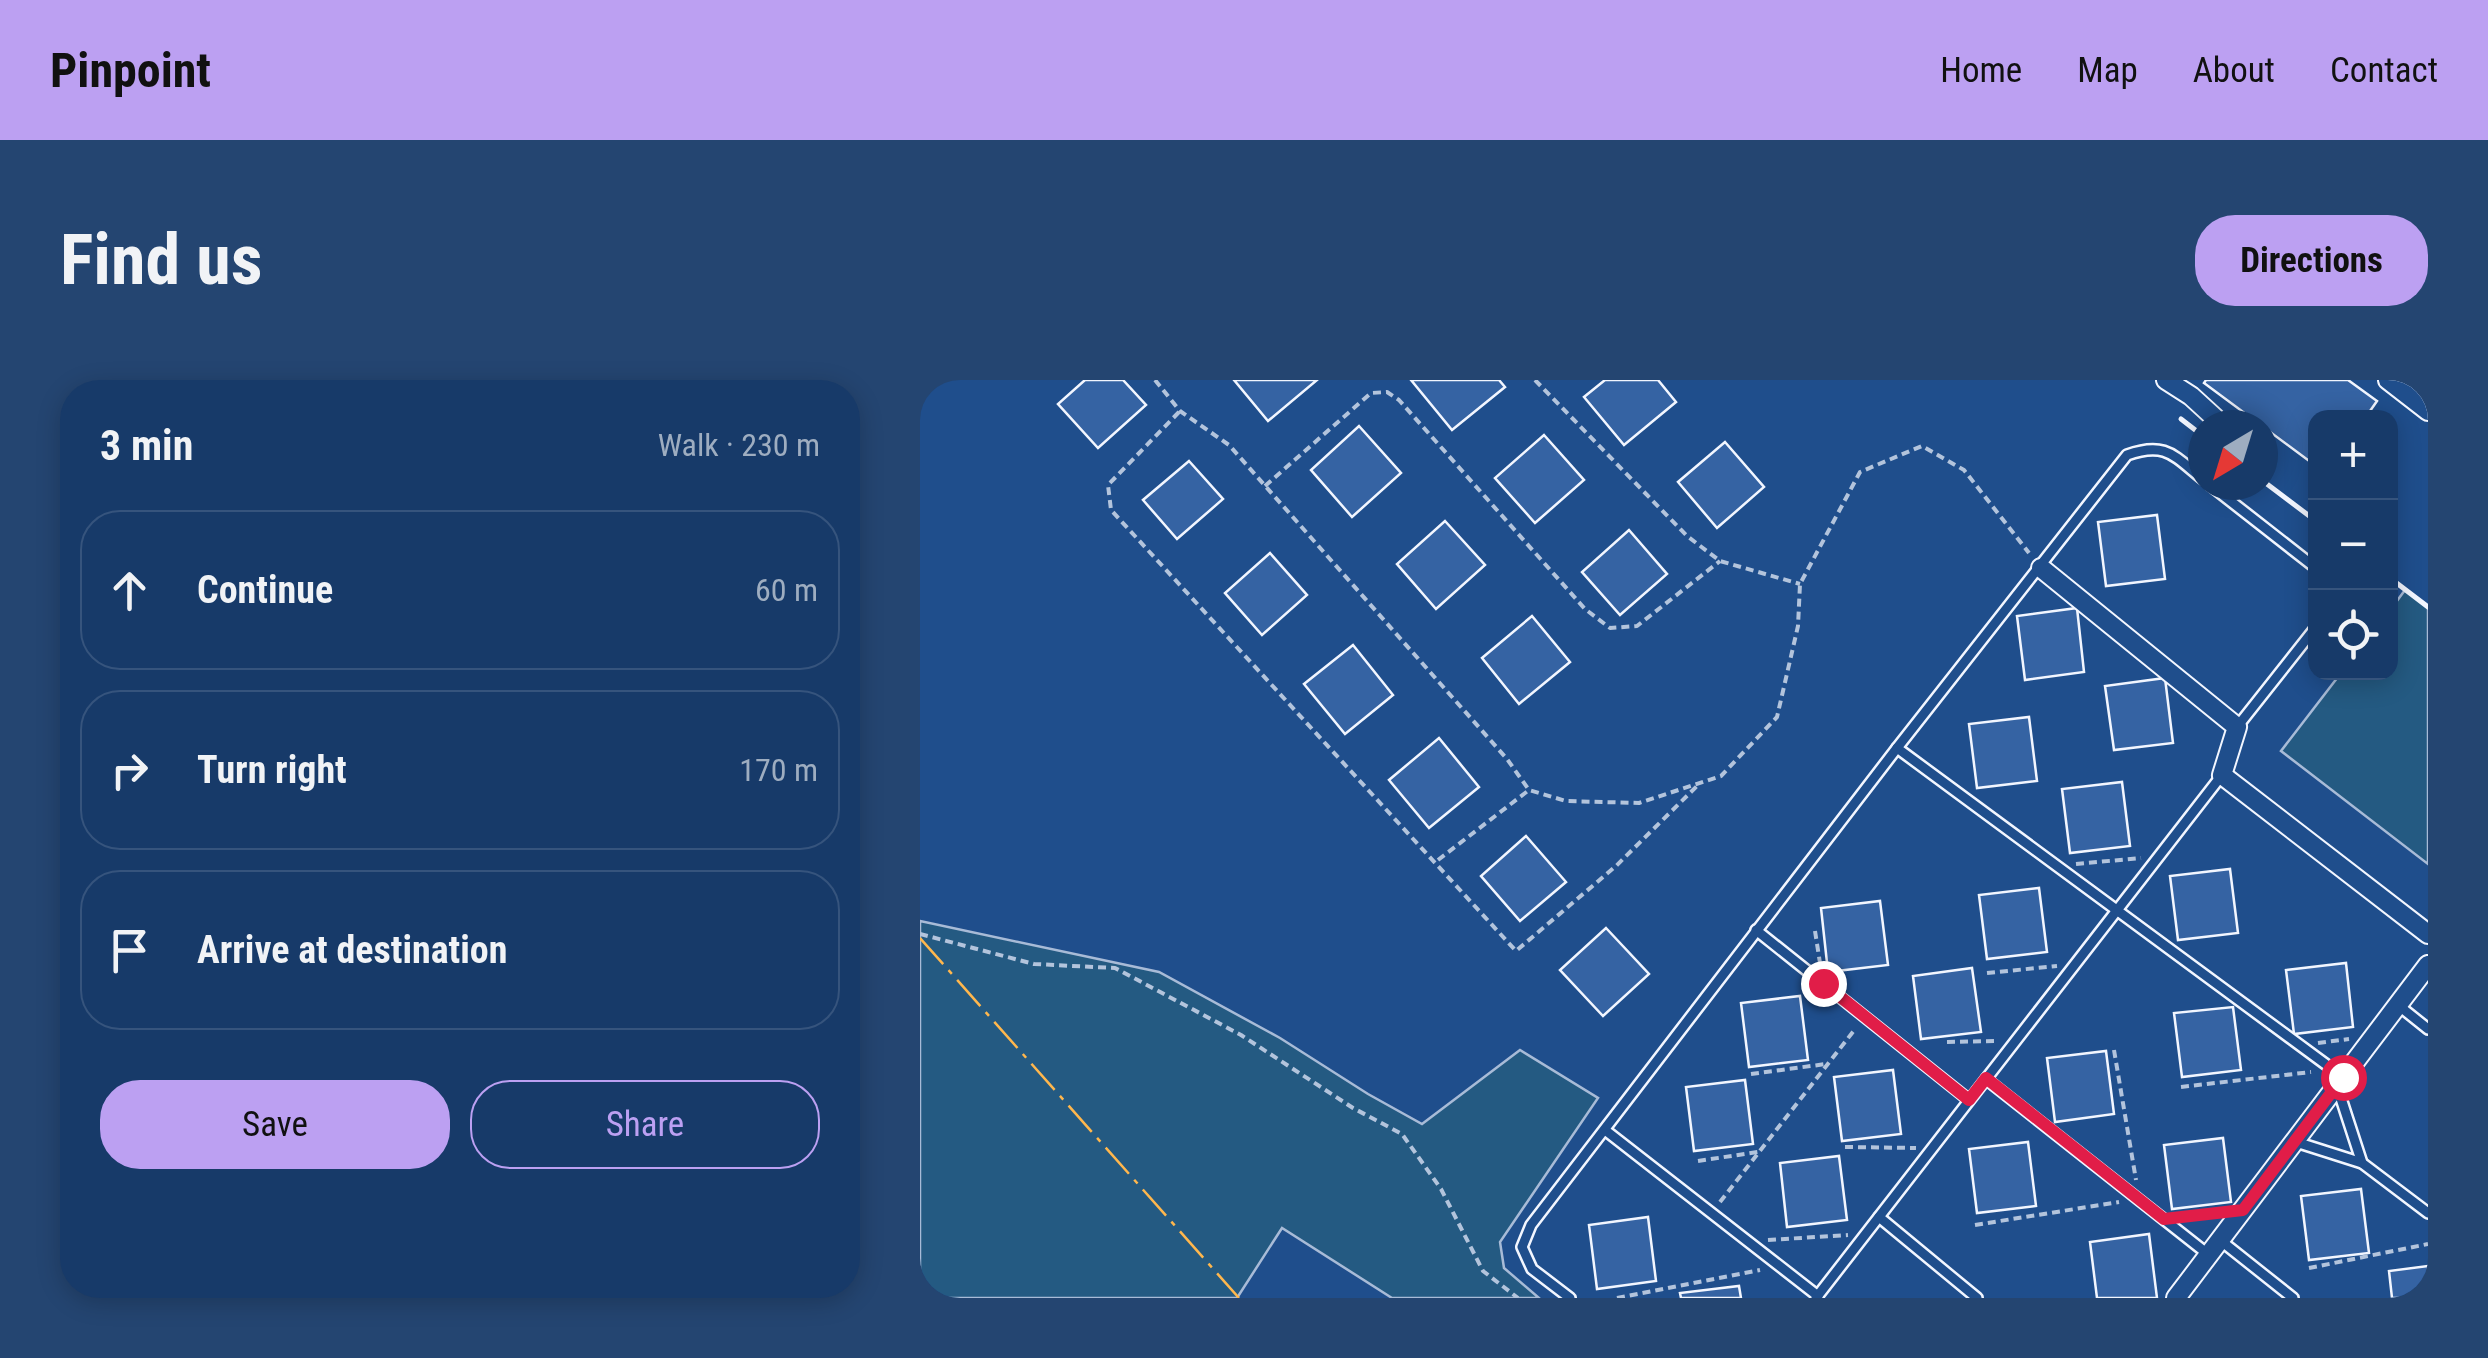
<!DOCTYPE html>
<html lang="en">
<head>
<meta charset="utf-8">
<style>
	:root { --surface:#173a69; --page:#244571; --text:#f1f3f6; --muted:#9eadc0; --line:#36547d; --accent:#bca0f2 }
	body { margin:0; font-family:"Roboto Condensed",sans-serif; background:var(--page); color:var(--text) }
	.controls { position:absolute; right:30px; top:30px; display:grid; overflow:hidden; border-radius:20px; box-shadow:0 5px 25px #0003 }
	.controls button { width:90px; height:90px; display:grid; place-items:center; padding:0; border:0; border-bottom:2px solid var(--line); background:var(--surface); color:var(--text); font:50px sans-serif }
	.compass { position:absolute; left:1268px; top:30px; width:90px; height:90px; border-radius:50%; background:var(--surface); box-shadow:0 5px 25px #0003; rotate:218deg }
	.stop { position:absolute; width:30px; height:30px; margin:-22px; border:8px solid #e11d48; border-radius:50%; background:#fff }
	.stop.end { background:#e11d48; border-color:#fff; box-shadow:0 2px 10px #0008 }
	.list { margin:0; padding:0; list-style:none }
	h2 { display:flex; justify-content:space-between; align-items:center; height:130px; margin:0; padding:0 40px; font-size:42px }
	h2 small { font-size:32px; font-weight:400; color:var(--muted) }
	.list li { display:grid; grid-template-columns:65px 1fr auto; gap:30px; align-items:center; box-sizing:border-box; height:160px; margin:0 20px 20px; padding:0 20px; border:2px solid var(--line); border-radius:40px }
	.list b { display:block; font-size:38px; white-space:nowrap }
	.list em { font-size:32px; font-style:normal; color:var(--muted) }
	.actions { display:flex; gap:20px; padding:30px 40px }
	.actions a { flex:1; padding:22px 0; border:2px solid var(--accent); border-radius:40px; text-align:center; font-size:35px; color:var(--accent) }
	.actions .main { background:var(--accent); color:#111 }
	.icon { flex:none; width:55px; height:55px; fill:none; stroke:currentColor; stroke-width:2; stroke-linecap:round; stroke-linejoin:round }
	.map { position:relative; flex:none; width:1508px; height:918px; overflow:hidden; border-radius:40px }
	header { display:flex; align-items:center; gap:60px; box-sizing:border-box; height:140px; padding:0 50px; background:var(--accent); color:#111 }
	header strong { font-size:48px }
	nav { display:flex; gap:55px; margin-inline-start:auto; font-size:35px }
	.intro { display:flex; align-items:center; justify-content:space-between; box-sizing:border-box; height:240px; padding:0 60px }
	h1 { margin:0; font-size:70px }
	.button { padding:25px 45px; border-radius:40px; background:var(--accent); color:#111; font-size:35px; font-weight:700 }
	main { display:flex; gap:60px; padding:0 60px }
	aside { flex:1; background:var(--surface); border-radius:40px; box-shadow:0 5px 25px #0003 }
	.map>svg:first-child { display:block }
	.green { fill:#245a82; stroke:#a8bbd7; stroke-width:2.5 }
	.building { fill:#3563a3; stroke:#f2f6ff; stroke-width:2.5 }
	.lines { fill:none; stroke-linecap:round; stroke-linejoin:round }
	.service-casing { stroke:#f2f6ff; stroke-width:14 }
	.minor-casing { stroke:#f2f6ff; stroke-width:22 }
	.path { stroke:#b3c4dc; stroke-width:4; stroke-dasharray:8 5; stroke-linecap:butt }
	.service { stroke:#1f4e8c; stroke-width:9 }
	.minor { stroke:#1f4e8c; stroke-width:18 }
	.wall { stroke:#f2f6ff; stroke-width:5 }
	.power { stroke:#ffb74d; stroke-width:2.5; stroke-dasharray:35 8 5 8; stroke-linecap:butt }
	.route { stroke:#e11d48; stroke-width:12 }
</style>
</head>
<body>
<header>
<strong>Pinpoint</strong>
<nav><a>Home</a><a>Map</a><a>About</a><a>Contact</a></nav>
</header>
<div class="intro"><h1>Find us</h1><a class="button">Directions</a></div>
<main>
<aside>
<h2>3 min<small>Walk · 230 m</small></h2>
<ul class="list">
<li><svg class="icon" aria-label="ahead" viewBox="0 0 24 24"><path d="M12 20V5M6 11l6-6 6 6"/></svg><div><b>Continue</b></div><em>60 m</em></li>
<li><svg class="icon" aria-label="right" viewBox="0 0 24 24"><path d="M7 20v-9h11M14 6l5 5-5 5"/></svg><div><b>Turn right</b></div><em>170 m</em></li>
<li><svg class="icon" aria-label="arrive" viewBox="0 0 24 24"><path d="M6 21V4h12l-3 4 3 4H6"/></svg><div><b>Arrive at destination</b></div></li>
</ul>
<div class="actions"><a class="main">Save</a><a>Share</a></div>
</aside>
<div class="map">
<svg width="1508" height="918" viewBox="0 0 1508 918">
	<rect width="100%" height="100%" fill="#1f4e8c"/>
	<g class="green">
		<path d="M 1485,210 L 1508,227 L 1508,484 L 1361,371 L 1421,293 L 1470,292 L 1471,229 Z"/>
		<path d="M 0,541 L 239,592 L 360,658 L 448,714 L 502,744 L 600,670 L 678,718 L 580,862 L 584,888 L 619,918 L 472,918 L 362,848 L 317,918 L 0,918 Z"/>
	</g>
	<g class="building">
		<path d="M 165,0 L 203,0 L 226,25 L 178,68 L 138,24 Z"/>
		<path d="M 314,0 L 397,0 L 348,41 Z"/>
		<path d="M 491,0 L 579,0 L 585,7 L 532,50 Z"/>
		<path d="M 685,0 L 738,0 L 756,22 L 704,65 L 664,17 Z"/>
		<path d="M 1286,0 L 1428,0 L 1457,21 L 1450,31 L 1458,38 L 1396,38 L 1396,86 L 1284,3 Z"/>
		<path d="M 439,46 L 481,93 L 432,137 L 391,90 Z"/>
		<path d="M 624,55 L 664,100 L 615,143 L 575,98 Z"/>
		<path d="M 805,62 L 844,107 L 797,148 L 758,102 Z"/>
		<path d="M 269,81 L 303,119 L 257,159 L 223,120 Z"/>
		<path d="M 1237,135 L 1245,199 L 1186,206 L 1178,142 Z"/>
		<path d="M 525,141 L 565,185 L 516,229 L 477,184 Z"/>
		<path d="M 709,150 L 747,194 L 700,235 L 662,192 Z"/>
		<path d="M 350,173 L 387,215 L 342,255 L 305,213 Z"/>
		<path d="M 1157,228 L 1164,292 L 1105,300 L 1097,236 Z"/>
		<path d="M 612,236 L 650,282 L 599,324 L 562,278 Z"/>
		<path d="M 433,265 L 473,315 L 425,354 L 384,304 Z"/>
		<path d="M 1245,298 L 1253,363 L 1194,370 L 1185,306 Z"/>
		<path d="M 1109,337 L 1117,401 L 1057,408 L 1049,344 Z"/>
		<path d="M 519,358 L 559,407 L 509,448 L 469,400 Z"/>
		<path d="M 1202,402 L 1210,466 L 1150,473 L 1142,409 Z"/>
		<path d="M 606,456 L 646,502 L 600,541 L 561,496 Z"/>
		<path d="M 1310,489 L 1318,553 L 1258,560 L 1250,496 Z"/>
		<path d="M 1119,508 L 1127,572 L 1067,579 L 1059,515 Z"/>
		<path d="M 960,521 L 968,585 L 908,592 L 901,528 Z"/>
		<path d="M 686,548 L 729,594 L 683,636 L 640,590 Z"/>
		<path d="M 1426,583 L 1433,647 L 1374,654 L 1366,590 Z"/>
		<path d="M 1052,588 L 1061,652 L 1001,659 L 993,596 Z"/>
		<path d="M 880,616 L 888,680 L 829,687 L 821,623 Z"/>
		<path d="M 1313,627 L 1321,690 L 1262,697 L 1254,633 Z"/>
		<path d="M 1186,671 L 1194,734 L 1135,742 L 1127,678 Z"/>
		<path d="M 973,690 L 981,754 L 922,761 L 914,697 Z"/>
		<path d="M 825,700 L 833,764 L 774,771 L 766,707 Z"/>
		<path d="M 1303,758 L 1311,822 L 1252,829 L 1244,765 Z"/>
		<path d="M 1108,762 L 1116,826 L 1057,833 L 1049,769 Z"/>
		<path d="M 919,776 L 927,840 L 867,847 L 860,783 Z"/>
		<path d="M 1441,809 L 1449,873 L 1389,880 L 1381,816 Z"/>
		<path d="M 728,837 L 736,901 L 677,909 L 669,845 Z"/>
		<path d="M 1229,854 L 1237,918 L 1177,918 L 1170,862 Z"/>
		<path d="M 1508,886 L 1508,918 L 1472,918 L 1469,891 Z"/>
		<path d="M 819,906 L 821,918 L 761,918 L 760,913 Z"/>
	</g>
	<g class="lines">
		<g class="service-casing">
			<g id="service">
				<path d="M 1290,105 L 1396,188"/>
				<path d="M 1317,347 L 1396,247"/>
				<path d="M 977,368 L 1423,697"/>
				<path d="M 836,550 L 1049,720"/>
				<path d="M 1478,625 L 1508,649"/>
				<path d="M 1066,699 L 1289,875"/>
				<path d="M 1417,706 L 1442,783"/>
				<path d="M 685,750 L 898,916"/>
				<path d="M 1376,762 L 1442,783 L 1508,833"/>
				<path d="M 959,837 L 1057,918"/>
				<path d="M 1300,860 L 1373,918"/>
				<path d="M 650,918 L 612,889 L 602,867 L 611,845 L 977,368 L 1207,75 C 1246,61 1254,76 1283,99"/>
				<path d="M 896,918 L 1302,395"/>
			</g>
		</g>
		<g class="minor-casing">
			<g id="minor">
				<path d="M 1246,0 L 1271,16 L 1295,38"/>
				<path d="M 1468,0 L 1508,31"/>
				<path d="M 1121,188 L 1317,347 L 1302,395 L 1508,554"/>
				<path d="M 1256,918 L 1508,585"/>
			</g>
		</g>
		<g class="path">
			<path d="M 235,0 L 260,31 L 309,65 L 587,379 L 609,410 L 646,421 L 719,423 L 801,396 L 857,337 L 878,246 L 880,204 L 940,92 L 1002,66 L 1044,90 L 1109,173"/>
			<path d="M 615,0 L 767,156 L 800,181 L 880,204"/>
			<path d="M 259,32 L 188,105 L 191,130 L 596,571 L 696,486 L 777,406"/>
			<path d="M 345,106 L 451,13 L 467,12 L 479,20 L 665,229 L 690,248 L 717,246 L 800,181"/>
			<path d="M 518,480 L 609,410"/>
			<path d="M 1156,484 L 1221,478"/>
			<path d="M 895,551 L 900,583"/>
			<path d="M 0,554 L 114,584 L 195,588 L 321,655 L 433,728 L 482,754 L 521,809 L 563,891 L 598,918"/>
			<path d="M 1067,593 L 1137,586"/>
			<path d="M 1027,662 L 1077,661"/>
			<path d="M 1398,663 L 1429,659"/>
			<path d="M 1194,670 L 1216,800"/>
			<path d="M 831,694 L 906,684"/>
			<path d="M 1261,707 L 1391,692"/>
			<path d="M 925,767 L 996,768"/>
			<path d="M 778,781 L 838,772"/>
			<path d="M 800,822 L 936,648"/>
			<path d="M 1264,837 L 1299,833"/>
			<path d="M 1055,845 L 1199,822"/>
			<path d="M 848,860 L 928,855"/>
			<path d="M 1389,888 L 1508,864"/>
			<path d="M 697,918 L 840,890"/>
		</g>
		<use href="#service" class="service"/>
		<use href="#minor" class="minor"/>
		<g class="wall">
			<path d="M 1494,0 L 1508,11"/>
			<path d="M 1261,39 L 1283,56"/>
			<path d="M 1343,101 L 1396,141"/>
			<path d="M 1470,198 L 1508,227"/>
		</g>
		<g class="power">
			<path d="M 0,558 L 319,918"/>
			<path d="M 0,914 L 3,918"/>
		</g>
	</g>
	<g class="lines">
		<path class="route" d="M 903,603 L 1049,720 L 1066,698 L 1244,839 L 1323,830 L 1423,697"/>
	</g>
</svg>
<div class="controls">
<button>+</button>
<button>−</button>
<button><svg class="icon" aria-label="locate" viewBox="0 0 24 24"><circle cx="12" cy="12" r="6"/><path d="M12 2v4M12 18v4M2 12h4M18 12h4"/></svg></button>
</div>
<svg class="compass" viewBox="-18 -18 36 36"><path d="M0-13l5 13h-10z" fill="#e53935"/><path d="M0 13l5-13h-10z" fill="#9eadc0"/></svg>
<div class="stop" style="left:1423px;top:697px"></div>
<div class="stop end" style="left:903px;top:603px"></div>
</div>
</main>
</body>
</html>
